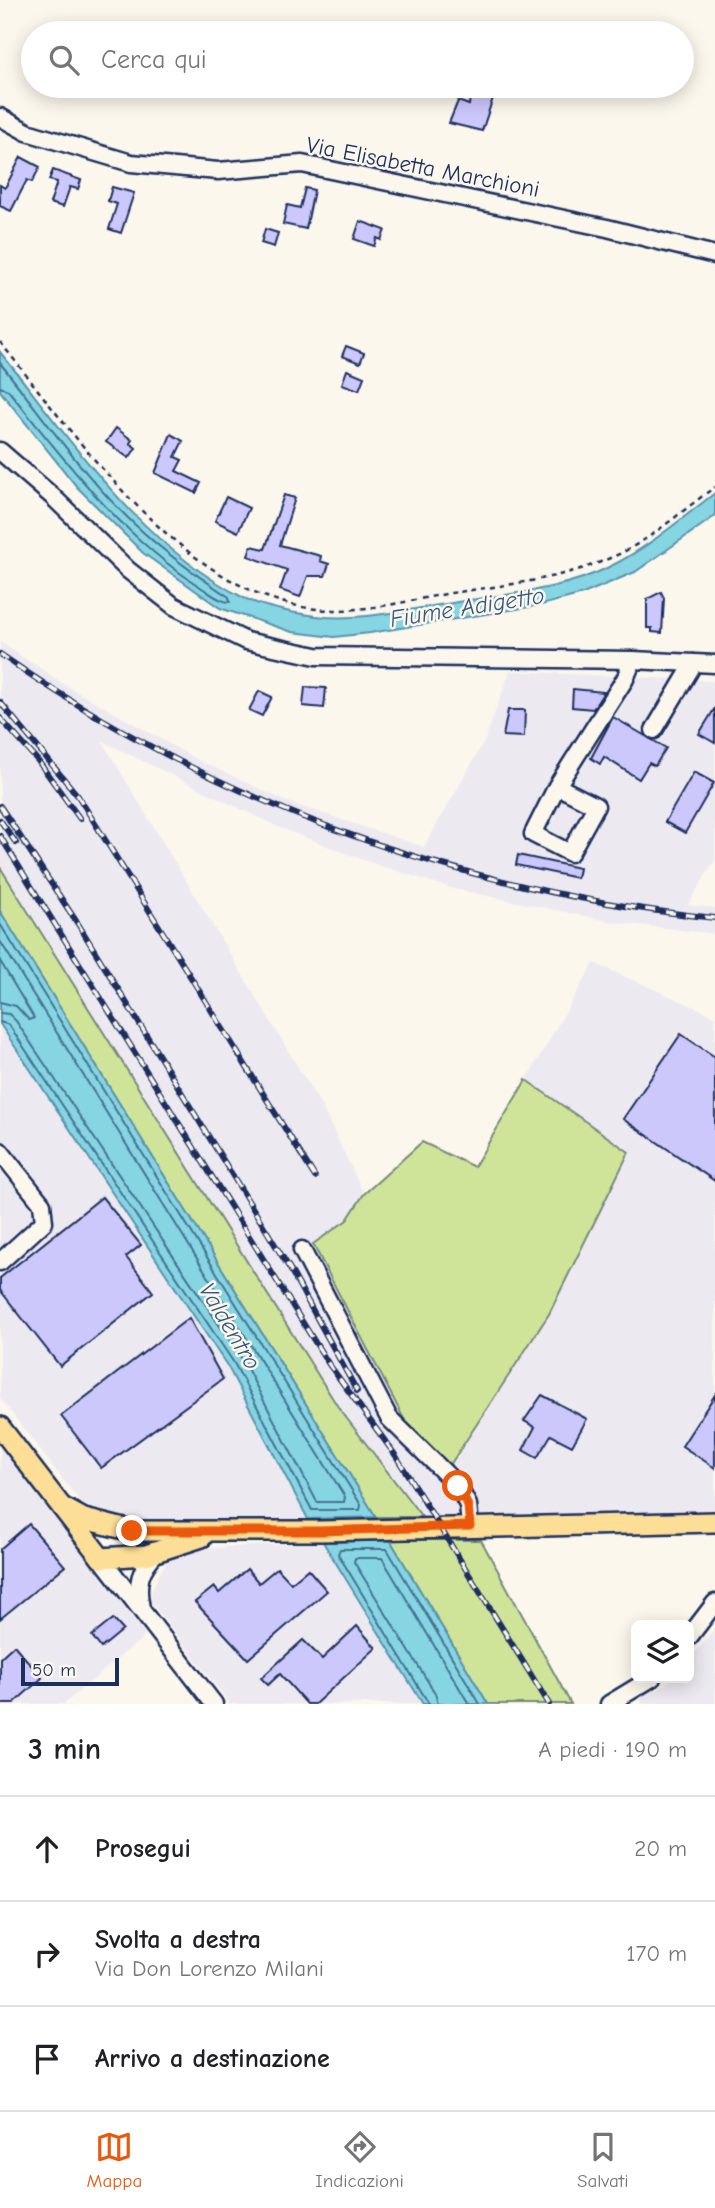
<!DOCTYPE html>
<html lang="it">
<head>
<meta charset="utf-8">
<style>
	:root { --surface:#fff; --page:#f2f2f2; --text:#202124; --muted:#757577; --line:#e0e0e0; --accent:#ea580c }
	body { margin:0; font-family:"Comic Neue",sans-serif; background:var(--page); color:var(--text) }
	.controls { position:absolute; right:21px; bottom:21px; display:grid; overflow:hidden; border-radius:10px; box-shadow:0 4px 18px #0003 }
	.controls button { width:63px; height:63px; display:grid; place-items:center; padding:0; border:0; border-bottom:2px solid var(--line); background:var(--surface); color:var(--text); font:35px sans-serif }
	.scale { position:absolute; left:21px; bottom:18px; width:98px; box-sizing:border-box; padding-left:7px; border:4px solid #1b2f5e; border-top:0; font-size:19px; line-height:24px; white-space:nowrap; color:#1b2f5e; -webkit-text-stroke:5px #fbf7ec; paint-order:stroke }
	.stop { position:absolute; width:21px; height:21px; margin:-16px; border:5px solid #ea580c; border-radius:50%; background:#fff }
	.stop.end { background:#ea580c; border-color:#fff; box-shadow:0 2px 7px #0008 }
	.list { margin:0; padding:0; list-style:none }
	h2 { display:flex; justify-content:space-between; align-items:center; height:91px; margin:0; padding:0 28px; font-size:30px }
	h2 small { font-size:23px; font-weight:400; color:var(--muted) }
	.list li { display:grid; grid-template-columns:46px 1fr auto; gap:21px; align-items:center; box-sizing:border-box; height:105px; padding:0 28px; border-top:2px solid var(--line) }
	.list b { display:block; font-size:26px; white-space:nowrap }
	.list p { margin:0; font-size:23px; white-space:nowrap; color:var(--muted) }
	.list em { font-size:23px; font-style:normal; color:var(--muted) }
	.icon { flex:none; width:38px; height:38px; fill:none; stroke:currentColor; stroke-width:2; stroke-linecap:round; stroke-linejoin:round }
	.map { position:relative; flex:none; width:715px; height:1704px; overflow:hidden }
	.search { position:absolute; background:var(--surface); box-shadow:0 4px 18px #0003; left:21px; right:21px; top:21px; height:77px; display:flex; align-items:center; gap:18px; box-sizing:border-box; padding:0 24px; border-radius:38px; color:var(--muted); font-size:26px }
	.sheet { height:406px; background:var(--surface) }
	nav { display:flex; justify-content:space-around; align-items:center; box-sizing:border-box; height:98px; border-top:2px solid var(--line); background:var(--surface); font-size:19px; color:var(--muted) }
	nav a { display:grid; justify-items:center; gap:4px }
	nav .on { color:var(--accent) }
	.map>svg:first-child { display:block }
	.built { fill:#ede9f0 }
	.green { fill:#d0e499; stroke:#768a7c; stroke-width:2 }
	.water { fill:#86d5e3; stroke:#5b93ae; stroke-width:2 }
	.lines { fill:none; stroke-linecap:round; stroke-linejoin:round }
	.shore { stroke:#467193; stroke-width:2 }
	.building { fill:#cdc8fb; stroke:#1b2f5e; stroke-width:2 }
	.minor-casing { stroke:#1b2f5e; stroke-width:21 }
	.major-casing { stroke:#1b2f5e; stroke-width:24 }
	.path { stroke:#1b2f5e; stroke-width:2.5; stroke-dasharray:5 5; stroke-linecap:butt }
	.minor { stroke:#fbf7ec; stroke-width:16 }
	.major { stroke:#fdde96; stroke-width:19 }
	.rail-casing { stroke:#1b2f5e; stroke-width:6 }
	.rail { stroke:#fbf7ec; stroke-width:3.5; stroke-dasharray:10; stroke-linecap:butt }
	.route { stroke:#ea580c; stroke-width:9 }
	.labels { text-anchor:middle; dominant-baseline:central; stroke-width:5; stroke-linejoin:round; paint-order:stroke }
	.street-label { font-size:23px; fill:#1b2f5e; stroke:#fbf7ec }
	.water-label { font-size:24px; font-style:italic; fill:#36587f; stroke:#fbf7ec }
</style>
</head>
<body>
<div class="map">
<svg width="715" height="1704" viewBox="0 0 715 1704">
	<rect width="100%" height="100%" fill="#fbf7ec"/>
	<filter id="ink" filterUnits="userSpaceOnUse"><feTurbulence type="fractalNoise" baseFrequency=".0143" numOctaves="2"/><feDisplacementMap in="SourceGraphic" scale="14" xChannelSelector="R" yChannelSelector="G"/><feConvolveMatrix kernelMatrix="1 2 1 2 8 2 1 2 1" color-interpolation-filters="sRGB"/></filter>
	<g filter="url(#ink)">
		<g class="built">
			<path d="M 0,642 L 67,686 L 196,759 L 285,801 L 424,847 L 485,740 L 510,671 L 715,681 L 715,860 L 688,905 L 715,908 L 715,934 L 613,922 L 454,889 L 366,861 L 278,827 L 102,741 L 322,1107 L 364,1194 L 348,1220 L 313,1243 L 629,1152 L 526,1080 L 594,963 L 715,1016 L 715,1516 L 422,1517 L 338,1407 L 0,867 Z"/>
			<path d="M 0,1024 L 228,1367 L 308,1519 L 166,1526 L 115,1516 L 82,1504 L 0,1398 Z"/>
			<path d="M 0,1436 L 66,1521 L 146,1635 L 64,1704 L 0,1704 Z"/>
			<path d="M 323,1542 L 423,1704 L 230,1704 L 150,1601 L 152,1589 L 172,1550 Z"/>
			<path d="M 715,1628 L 715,1704 L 642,1704 L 637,1696 L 658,1690 L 673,1678 L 689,1678 L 689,1660 Z"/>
		</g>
		<g class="green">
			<path d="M 0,867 L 338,1407 L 422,1517 L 376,1517 L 0,911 Z"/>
			<path d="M 526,1080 L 629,1152 L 549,1314 L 450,1465 L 405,1421 L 313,1244 L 347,1220 L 364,1194 L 422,1142 L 474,1167 Z"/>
			<path d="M 390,1540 L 481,1540 L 571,1704 L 488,1704 Z"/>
		</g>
		<g class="water">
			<path d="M 0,352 C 72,441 140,545 244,598 C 265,608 293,613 316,616 C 360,622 409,609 452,603 C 505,594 563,591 611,566 C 649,547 681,519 715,493 L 715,516 L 635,572 L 583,594 L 541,605 L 370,633 L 334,637 L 292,632 L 220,608 L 143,553 L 77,487 L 0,391 Z"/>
			<path d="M 0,911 L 376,1517 L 308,1519 L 228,1367 L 0,1024 Z"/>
			<path d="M 390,1540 L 488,1704 L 423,1704 L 323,1542 Z"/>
		</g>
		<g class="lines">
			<g class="shore">
				<path d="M 0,363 C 46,420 88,483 143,532 C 169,556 199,577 229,597 L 230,602 C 220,602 210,593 202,588 C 123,538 66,462 8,390 L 0,387"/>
				<path d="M 0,924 L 361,1505 L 360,1510 L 312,1510 L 234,1363 L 9,1025 L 0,1022"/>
				<path d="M 0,941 L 345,1497 L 344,1502 L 317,1502 L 242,1359 L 16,1021 L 9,1014 L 0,1013"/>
				<path d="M 0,961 L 34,1018 L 29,1020 L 16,1006 L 0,1002"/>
				<path d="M 429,1704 L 338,1554 L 340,1549 L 387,1549 L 480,1704"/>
				<path d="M 438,1704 L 435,1693 L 354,1562 L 355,1558 L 382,1558 L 469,1704"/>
			</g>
		</g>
		<g class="building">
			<path d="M 471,86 L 486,86 L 485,96 L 493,98 L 482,131 L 449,123 L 458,101 L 469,105 Z"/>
			<path d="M 21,157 L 40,167 L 32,182 L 27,180 L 11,211 L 0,206 L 0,185 L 5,188 Z"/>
			<path d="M 53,170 L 81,180 L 78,189 L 70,187 L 63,207 L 50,203 L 57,182 L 49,180 Z"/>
			<path d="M 112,187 L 134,193 L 121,233 L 109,229 L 117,204 L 108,201 Z"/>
			<path d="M 305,188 L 314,190 L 306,229 L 283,224 L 287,205 L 300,208 Z"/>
			<path d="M 360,221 L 385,230 L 381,240 L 377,238 L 374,246 L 354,239 Z"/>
			<path d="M 265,229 L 278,233 L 274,247 L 261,243 Z"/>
			<path d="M 346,346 L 364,353 L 360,363 L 342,356 Z"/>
			<path d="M 347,370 L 364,377 L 359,390 L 342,384 Z"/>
			<path d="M 116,428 L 132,440 L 130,443 L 136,448 L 129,458 L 106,442 Z"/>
			<path d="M 171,434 L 183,441 L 175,457 L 182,460 L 176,471 L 201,483 L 196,493 L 155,473 Z"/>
			<path d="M 284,495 L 295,498 L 280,545 L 321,556 L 320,561 L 329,564 L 325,576 L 308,576 L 300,597 L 280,590 L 287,570 L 248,556 L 251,546 L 265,549 Z"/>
			<path d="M 226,497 L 249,508 L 238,532 L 215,521 Z"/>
			<path d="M 661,592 L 664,598 L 662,633 L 652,632 L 652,628 L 647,628 L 647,599 Z"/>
			<path d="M 305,687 L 326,688 L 324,708 L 303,706 Z"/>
			<path d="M 573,689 L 604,692 L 593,709 L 572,707 Z"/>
			<path d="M 259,691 L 272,697 L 262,716 L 249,710 Z"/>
			<path d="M 715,708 L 715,743 L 699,734 Z"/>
			<path d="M 508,710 L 525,710 L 524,737 L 503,736 Z"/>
			<path d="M 613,717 L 666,748 L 655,766 L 649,763 L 639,779 L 604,757 L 600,764 L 591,758 Z"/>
			<path d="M 694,772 L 714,783 L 685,833 L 665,822 Z"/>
			<path d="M 518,855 L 579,868 L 577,878 L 516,865 Z"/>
			<path d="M 681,1034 L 715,1057 L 715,1181 L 623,1119 Z"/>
			<path d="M 102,1197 L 141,1245 L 126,1257 L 153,1292 L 60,1366 L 0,1290 L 0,1278 Z"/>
			<path d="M 189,1318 L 223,1379 L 101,1468 L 61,1416 Z"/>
			<path d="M 542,1395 L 587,1419 L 572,1446 L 551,1435 L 537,1458 L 523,1450 L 535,1427 L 524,1421 Z"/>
			<path d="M 715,1395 L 715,1468 L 682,1446 Z"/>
			<path d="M 29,1524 L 65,1566 L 0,1619 L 0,1549 Z"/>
			<path d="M 277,1568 L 291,1583 L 308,1569 L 327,1591 L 248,1659 L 195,1602 L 214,1587 L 219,1593 L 247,1569 L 259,1583 Z"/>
			<path d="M 113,1619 L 123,1630 L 101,1648 L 92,1636 Z"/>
			<path d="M 357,1626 L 376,1648 L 315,1704 L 307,1704 L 280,1674 L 268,1685 L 261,1678 L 303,1640 L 322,1659 Z"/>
			<path d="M 14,1645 L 42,1678 L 13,1704 L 0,1704 L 0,1658 Z"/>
		</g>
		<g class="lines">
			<g class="minor-casing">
				<g id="minor">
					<path d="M 0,117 L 27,132 L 131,163 L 218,171 L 302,164 L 607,228 L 715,255"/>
					<path d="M 0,451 L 52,496 L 128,570 L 174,606 L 246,641 L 316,656 L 633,660 L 715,664"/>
					<path d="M 654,730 L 694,663"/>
					<path d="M 557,786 L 596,806 L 570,853 L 533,834 L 557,786 L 625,679 L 633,660"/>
					<path d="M 0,1151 L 42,1204 L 44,1222 L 0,1262"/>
					<path d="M 302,1250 L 389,1418 L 458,1486 L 468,1505 L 470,1526"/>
					<path d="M 101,1558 L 214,1704"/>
					<path d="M 141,1608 C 136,1584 139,1569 158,1551"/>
					<path d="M 689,1637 L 715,1603"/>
					<path d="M 609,1704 L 652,1678"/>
				</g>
			</g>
			<g class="major-casing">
				<g id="major">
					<path d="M 0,1427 L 101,1558"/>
					<path d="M 62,1507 L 84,1519 L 132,1531 L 321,1531 L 715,1522"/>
					<path d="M 101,1558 L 146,1555 L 202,1537"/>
				</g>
			</g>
			<path class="path" d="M 0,342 C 80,441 190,605 330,610 C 370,611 412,600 451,593 C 504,585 560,580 610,558 C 648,543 682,510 715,487"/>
			<use href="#minor" class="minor"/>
			<use href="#major" class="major"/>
			<g class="rail-casing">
				<g id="rail">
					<path d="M 0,654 C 212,802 458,891 715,918"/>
					<path d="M 0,702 L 78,796 L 315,1177"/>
					<path d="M 0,718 L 38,761 L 80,819"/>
					<path d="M 0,806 L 80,927 L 290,1269 L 357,1391"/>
					<path d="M 0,820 L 16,843"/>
					<path d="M 0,836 L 328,1363 L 396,1456 L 549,1704"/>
				</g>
			</g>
			<use href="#rail" class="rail"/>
		</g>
	</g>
	<g class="lines" filter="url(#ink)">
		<path class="route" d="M 132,1531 L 321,1531 L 470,1526 L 468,1506 L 458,1486"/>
	</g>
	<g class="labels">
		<g class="street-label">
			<text transform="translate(423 167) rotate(11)">Via Elisabetta Marchioni</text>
		</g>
		<g class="water-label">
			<text transform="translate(467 607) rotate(-9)">Fiume Adigetto</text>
			<text transform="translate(230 1326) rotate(59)">Valdentro</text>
		</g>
	</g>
</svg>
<div class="controls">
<button><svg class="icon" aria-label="layers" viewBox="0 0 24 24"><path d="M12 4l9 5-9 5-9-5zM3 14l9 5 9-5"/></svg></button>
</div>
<div class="scale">50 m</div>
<div class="stop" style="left:458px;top:1486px"></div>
<div class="stop end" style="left:132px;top:1531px"></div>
<div class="search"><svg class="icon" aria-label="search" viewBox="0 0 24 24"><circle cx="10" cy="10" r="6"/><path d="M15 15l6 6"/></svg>Cerca qui</div>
</div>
<section class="sheet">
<h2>3 min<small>A piedi · 190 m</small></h2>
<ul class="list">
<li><svg class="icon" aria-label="ahead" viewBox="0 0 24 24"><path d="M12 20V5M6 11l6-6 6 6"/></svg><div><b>Prosegui</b></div><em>20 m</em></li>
<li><svg class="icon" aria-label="right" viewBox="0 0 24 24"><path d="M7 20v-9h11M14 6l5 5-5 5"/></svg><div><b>Svolta a destra</b><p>Via Don Lorenzo Milani</p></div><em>170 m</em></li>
<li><svg class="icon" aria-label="arrive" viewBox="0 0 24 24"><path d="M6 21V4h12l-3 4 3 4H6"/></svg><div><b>Arrivo a destinazione</b></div></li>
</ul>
</section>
<nav>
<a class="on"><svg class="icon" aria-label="map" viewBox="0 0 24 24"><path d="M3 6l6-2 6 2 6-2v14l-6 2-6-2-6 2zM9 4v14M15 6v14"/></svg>Mappa</a>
<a><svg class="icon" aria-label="directions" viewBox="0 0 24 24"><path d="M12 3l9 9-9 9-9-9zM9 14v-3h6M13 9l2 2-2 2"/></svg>Indicazioni</a>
<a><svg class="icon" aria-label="saved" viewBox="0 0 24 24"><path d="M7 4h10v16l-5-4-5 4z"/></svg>Salvati</a>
</nav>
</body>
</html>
